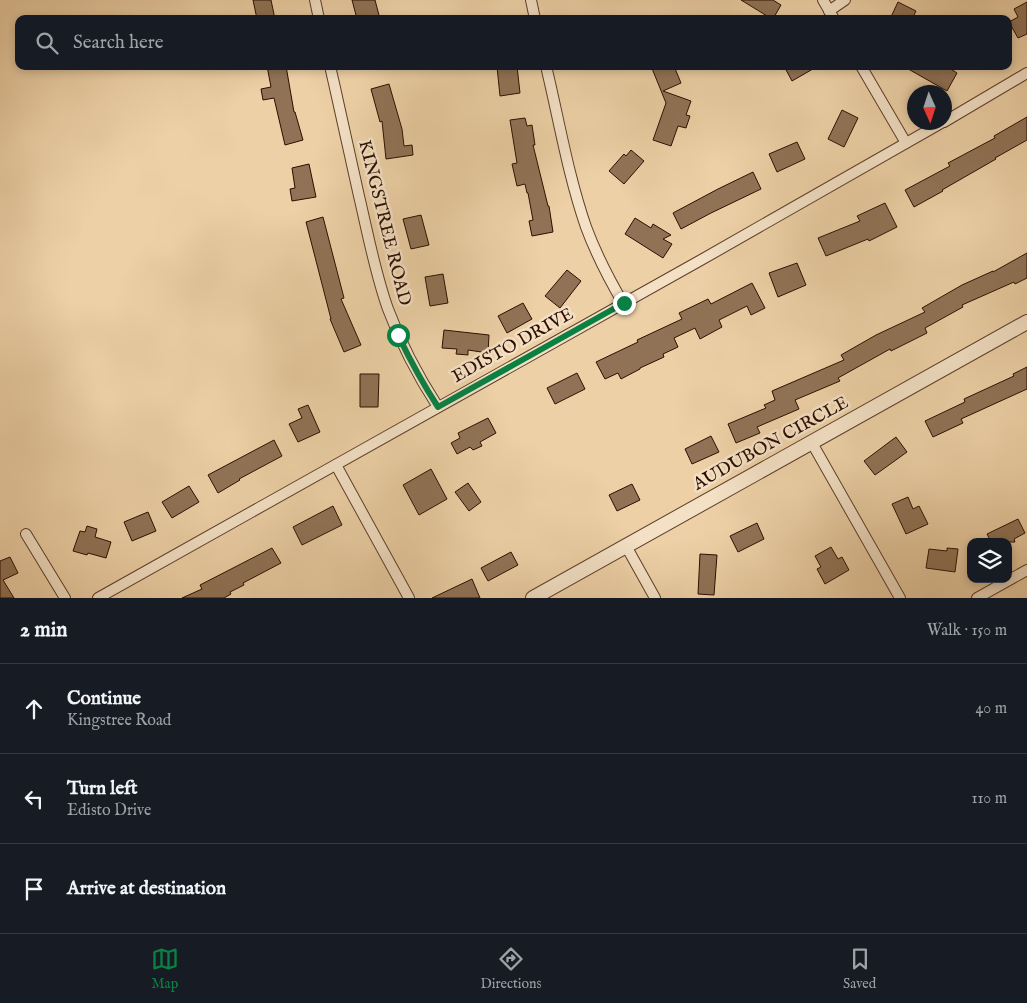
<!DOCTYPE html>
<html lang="en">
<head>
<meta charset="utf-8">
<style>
	:root { --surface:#171b24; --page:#242831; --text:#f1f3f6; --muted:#9ea1a6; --line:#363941; --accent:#0b8043 }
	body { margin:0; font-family:"IM FELL English",serif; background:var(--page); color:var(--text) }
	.controls { position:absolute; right:15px; bottom:15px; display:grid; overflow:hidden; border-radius:10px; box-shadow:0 2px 8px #0003 }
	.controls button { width:45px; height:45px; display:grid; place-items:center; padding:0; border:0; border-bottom:1px solid var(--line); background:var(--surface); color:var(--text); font:25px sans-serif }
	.compass { position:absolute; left:907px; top:85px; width:45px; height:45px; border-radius:50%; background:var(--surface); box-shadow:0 2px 8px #0003; rotate:177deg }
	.stop { position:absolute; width:15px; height:15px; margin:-11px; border:4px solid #0b8043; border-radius:50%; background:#fff }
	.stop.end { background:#0b8043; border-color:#fff; box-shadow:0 1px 5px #0008 }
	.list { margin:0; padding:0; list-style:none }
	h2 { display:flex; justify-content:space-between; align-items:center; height:65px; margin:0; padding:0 20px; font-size:21px }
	h2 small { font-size:16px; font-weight:400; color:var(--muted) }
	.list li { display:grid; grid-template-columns:32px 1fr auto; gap:15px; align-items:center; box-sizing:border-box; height:90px; padding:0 20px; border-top:1px solid var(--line) }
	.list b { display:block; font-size:19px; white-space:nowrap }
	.list p { margin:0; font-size:16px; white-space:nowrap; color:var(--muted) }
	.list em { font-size:16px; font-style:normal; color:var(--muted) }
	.icon { flex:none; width:28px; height:28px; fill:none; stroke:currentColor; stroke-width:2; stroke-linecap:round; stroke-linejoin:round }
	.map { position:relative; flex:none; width:1027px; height:598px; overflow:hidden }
	.search { position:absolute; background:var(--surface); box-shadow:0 2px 8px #0003; left:15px; right:15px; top:15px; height:55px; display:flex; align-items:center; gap:12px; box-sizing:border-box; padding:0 18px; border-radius:10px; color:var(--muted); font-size:19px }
	.sheet { height:335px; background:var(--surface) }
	nav { display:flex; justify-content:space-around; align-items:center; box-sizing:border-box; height:70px; border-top:1px solid var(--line); background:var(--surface); font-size:14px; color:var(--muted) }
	nav a { display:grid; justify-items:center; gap:2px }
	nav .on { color:var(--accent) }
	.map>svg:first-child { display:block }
	.building { fill:#907356; stroke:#2c0e00 }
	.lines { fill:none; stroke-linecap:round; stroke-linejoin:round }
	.minor-casing { stroke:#5c3e2a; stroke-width:12 }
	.tertiary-casing { stroke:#5c3e2a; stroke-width:16 }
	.minor { stroke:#f3e0c5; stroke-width:10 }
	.tertiary { stroke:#f3e0c5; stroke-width:14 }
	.route { stroke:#0b8043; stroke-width:6 }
	.labels { text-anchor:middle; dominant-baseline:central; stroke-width:5; stroke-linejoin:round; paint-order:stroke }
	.street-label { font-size:18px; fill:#2c0e00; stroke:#f3e0c5 }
</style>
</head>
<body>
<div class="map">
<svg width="1027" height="598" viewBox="0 0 1027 598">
	<rect width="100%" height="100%" fill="#edd0a6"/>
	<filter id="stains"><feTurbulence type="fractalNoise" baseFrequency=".004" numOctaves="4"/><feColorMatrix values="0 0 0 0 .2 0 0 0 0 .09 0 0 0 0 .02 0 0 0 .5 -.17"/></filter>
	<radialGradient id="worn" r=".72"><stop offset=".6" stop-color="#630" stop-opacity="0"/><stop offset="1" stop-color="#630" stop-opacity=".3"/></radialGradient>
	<g class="building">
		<path d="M 253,0 L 271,0 L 275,19 L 257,19 Z"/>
		<path d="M 352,0 L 375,0 L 380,19 L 357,19 Z"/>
		<path d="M 741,0 L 773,0 L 781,5 L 773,19 L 772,19 Z"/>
		<path d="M 898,2 L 916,11 L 912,19 L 890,19 Z"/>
		<path d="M 1027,2 L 1027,34 L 1018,38 L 1009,22 L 1018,17 L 1014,9 Z"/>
		<path d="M 267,66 L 286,66 L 294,112 L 295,112 L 303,140 L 285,145 L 274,98 L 263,100 L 261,89 L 271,87 Z"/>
		<path d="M 503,66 L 517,66 L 520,93 L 500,96 L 497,67 Z"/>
		<path d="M 651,66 L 674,66 L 681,83 L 663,91 L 691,101 L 686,115 L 690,116 L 686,128 L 678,126 L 671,146 L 653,140 L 666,103 Z"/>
		<path d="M 784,66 L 818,66 L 792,81 Z"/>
		<path d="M 903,66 L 946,66 L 957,73 L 947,91 Z"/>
		<path d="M 389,84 L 402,129 L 404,146 L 412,145 L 413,155 L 386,159 L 382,121 L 380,122 L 371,89 Z"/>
		<path d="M 842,110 L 858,118 L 844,147 L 828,139 Z"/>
		<path d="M 1027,117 L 1027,140 L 995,158 L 996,159 L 942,190 L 943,191 L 914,207 L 905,190 L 950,166 L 948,163 L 995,138 L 994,136 Z"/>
		<path d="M 525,118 L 527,126 L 532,125 L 535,145 L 533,145 L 548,206 L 549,206 L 553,232 L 532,236 L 529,221 L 533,220 L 528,193 L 527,193 L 525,184 L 517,186 L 512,164 L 517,163 L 510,120 Z"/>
		<path d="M 797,142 L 805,159 L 777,172 L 769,154 Z"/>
		<path d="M 631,150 L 644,161 L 624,184 L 609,171 L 624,154 L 626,156 Z"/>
		<path d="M 309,164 L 316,197 L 292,201 L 290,189 L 295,188 L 292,168 Z"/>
		<path d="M 753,172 L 761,189 L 711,213 L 681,229 L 673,213 L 718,189 Z"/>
		<path d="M 885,203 L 897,227 L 869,241 L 868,239 L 826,256 L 818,238 L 860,221 L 857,216 Z"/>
		<path d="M 421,215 L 429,245 L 411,249 L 403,219 Z"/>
		<path d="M 323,217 L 344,298 L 341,299 L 361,345 L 344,352 L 330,319 L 331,319 L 306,222 Z"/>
		<path d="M 635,218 L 651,228 L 653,224 L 671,235 L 663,239 L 672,244 L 663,258 L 625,234 Z"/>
		<path d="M 1027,253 L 1027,278 L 1015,284 L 1014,282 L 962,305 L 963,307 L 925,328 L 927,333 L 891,351 L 890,349 L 838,378 L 840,381 L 795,400 L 799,409 L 757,427 L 760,433 L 736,443 L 728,424 L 766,408 L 764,405 L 775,400 L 772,391 L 844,360 L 841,355 L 876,335 L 925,312 L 922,308 L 962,285 L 993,271 L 993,272 Z"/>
		<path d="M 797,263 L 806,285 L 778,297 L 769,273 Z"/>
		<path d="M 567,270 L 581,281 L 560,308 L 545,296 Z"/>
		<path d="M 443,274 L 448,303 L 430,306 L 425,277 Z"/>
		<path d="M 752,283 L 765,308 L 751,315 L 747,306 L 719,320 L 722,327 L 700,339 L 695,328 L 674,338 L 678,347 L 663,354 L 664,357 L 640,368 L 640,369 L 621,379 L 618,373 L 605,379 L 596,362 L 638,342 L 637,340 L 682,319 L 679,313 L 708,299 L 711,304 Z"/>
		<path d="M 523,303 L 532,319 L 507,333 L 498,316 Z"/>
		<path d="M 444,330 L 489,335 L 488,353 L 468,350 L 468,355 L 456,354 L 457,349 L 442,348 Z"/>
		<path d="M 1027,367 L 1027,389 L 961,419 L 963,423 L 933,437 L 925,421 L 965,402 L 964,399 L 1014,376 L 1013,374 Z"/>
		<path d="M 577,373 L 585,389 L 555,404 L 547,388 Z"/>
		<path d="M 360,374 L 379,374 L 378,407 L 360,407 Z"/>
		<path d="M 308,405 L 320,432 L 298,442 L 289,424 L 302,418 L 298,409 Z"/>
		<path d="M 488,418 L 496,433 L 480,442 L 482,446 L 473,450 L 470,447 L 457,454 L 451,443 L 460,438 L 458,433 Z"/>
		<path d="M 711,436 L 719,452 L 692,464 L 685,449 Z"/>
		<path d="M 896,437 L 907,452 L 875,475 L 864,461 Z"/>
		<path d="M 274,440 L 282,456 L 239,479 L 240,480 L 218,493 L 208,475 Z"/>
		<path d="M 431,469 L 447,499 L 419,515 L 403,485 Z"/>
		<path d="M 468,483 L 481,502 L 469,511 L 455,492 Z"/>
		<path d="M 632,484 L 640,500 L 617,511 L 609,495 Z"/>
		<path d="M 189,486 L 199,502 L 172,518 L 162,502 Z"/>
		<path d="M 908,497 L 913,509 L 919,506 L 928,524 L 906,534 L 892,504 Z"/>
		<path d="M 333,506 L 342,525 L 302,545 L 293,527 Z"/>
		<path d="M 148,512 L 156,531 L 132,541 L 124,522 Z"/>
		<path d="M 1018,519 L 1025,533 L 1014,539 L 1015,542 L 991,542 L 987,534 Z"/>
		<path d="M 757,523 L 764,539 L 738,552 L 730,536 Z"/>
		<path d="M 87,526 L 97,529 L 95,537 L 111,542 L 106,558 L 88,553 L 87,555 L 73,551 L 80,531 L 85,532 Z"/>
		<path d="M 831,547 L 838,559 L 842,557 L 849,570 L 825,584 L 817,569 L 821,567 L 815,556 Z"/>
		<path d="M 272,548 L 281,563 L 243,583 L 244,585 L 230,592 L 231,594 L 224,598 L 182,598 L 202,589 L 200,585 Z"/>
		<path d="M 947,548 L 958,549 L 955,572 L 926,568 L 929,549 L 947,551 Z"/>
		<path d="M 511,552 L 518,565 L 488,581 L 481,568 Z"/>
		<path d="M 700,554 L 717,555 L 714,595 L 698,594 Z"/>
		<path d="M 10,557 L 18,573 L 3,580 L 14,598 L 0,598 L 0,561 Z"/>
		<path d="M 472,579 L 480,598 L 432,598 Z"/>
	</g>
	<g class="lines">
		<g class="minor-casing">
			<g id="minor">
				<path d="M 315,0 L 319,19"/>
				<path d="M 531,0 L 535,19"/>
				<path d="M 823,0 L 834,19"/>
				<path d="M 829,11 L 845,0"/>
				<path d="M 330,66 C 340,109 349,152 359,196 C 368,234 375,273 388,309 C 401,344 418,376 438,407"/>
				<path d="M 546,66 C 559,120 568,175 586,227 C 596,254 609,279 623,303"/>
				<path d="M 861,66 L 906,143"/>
				<path d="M 944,122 L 1027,73"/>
				<path d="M 812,443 L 900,598"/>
				<path d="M 336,465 L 409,598"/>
				<path d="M 26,534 L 65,598"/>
				<path d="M 626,546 L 655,598"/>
				<path d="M 98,598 L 701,260 L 943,122"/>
				<path d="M 977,598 L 1027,570"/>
			</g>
		</g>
		<g class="tertiary-casing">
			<path id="tertiary" d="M 533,598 L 1027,322"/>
		</g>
		<use href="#minor" class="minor"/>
		<use href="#tertiary" class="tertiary"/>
	</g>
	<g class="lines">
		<path class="route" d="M 398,335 C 410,360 423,384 438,407 L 624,303"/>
	</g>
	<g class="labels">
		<g class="street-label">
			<text transform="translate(384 223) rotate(76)">KINGSTREE ROAD</text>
			<text transform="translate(513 346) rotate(-29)">EDISTO DRIVE</text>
			<text transform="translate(771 444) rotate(-29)">AUDUBON CIRCLE</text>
		</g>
	</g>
	<rect width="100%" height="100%" filter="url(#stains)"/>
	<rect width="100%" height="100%" fill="url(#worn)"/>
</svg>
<div class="controls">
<button><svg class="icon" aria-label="layers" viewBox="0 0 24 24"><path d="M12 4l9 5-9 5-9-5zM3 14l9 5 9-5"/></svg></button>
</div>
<svg class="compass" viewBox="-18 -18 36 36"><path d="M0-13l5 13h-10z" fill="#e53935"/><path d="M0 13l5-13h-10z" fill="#9ea1a6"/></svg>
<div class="stop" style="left:398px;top:335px"></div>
<div class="stop end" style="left:624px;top:303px"></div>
<div class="search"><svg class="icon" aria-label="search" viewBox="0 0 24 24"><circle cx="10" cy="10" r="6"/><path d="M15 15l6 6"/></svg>Search here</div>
</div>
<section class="sheet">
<h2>2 min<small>Walk · 150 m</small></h2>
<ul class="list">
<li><svg class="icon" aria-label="ahead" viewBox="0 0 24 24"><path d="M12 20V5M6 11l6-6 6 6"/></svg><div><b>Continue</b><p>Kingstree Road</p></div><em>40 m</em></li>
<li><svg class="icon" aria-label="left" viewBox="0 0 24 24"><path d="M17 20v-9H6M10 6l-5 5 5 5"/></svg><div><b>Turn left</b><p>Edisto Drive</p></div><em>110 m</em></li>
<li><svg class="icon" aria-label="arrive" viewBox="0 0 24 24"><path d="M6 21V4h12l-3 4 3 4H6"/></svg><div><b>Arrive at destination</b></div></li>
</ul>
</section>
<nav>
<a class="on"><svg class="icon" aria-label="map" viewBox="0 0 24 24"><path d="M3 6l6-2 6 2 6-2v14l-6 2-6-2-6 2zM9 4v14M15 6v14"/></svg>Map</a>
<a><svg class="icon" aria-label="directions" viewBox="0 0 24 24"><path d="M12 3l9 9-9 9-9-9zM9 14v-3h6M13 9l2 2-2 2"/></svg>Directions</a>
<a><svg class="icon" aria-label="saved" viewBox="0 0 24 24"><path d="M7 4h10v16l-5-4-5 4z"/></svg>Saved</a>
</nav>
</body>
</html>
